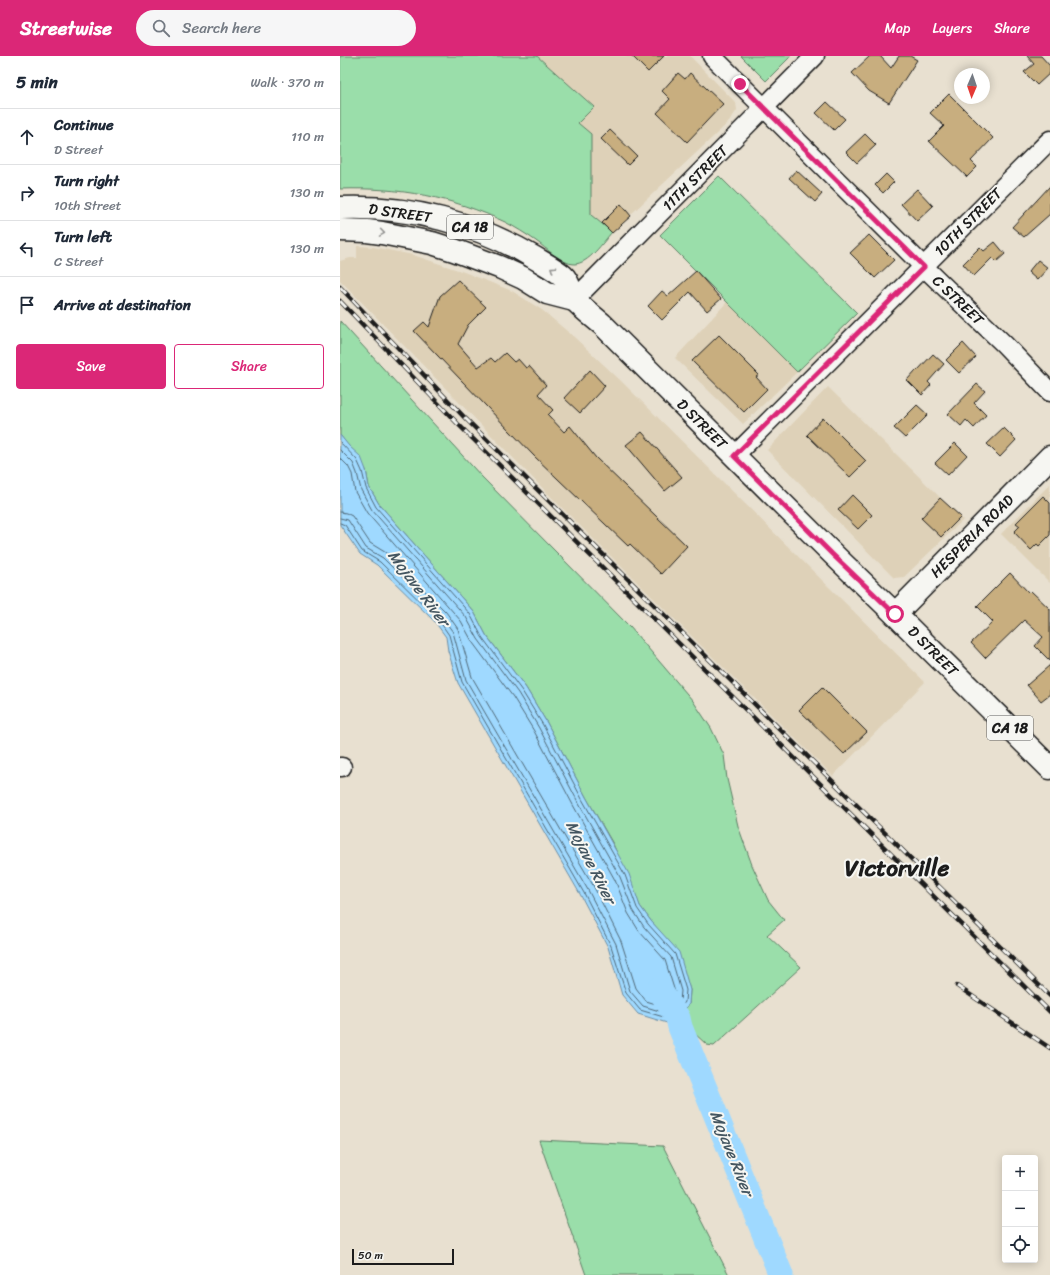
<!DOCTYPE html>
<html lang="en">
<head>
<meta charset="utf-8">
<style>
	:root { --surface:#fff; --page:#f6f6f7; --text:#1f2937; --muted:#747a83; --line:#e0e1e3; --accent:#db2777 }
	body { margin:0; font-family:Sriracha,sans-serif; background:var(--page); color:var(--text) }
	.controls { position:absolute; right:12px; bottom:12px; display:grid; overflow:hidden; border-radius:4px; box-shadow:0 2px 10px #0003 }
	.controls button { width:36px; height:36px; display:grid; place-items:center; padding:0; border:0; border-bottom:1px solid var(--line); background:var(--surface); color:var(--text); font:20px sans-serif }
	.compass { position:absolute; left:614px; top:12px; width:36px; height:36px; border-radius:50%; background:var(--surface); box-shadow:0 2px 10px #0003; rotate:182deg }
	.scale { position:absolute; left:12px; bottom:10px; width:102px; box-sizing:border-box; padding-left:4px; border:2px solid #1c1c1c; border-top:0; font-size:11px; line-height:14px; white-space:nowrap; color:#1c1c1c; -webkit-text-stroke:3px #f6f6f2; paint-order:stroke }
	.stop { position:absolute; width:12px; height:12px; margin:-9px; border:3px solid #db2777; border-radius:50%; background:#fff }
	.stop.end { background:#db2777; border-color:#fff; box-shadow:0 1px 4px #0008 }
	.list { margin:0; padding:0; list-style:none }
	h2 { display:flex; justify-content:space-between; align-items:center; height:52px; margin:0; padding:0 16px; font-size:17px }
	h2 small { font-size:13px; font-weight:400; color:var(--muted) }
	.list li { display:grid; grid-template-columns:26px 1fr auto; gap:12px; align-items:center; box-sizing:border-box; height:56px; padding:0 16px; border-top:1px solid var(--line) }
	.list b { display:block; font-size:15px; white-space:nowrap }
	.list p { margin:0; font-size:13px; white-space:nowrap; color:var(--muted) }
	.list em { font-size:13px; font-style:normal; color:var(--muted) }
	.actions { display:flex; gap:8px; padding:12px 16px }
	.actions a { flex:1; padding:9px 0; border:1px solid var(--accent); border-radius:4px; text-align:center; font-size:14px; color:var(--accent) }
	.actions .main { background:var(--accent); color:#fff }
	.icon { flex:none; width:22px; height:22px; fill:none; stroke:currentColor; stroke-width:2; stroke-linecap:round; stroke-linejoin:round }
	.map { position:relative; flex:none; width:710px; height:1219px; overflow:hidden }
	header { display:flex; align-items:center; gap:24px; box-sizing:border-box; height:56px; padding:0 20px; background:var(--accent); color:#fff }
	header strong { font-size:19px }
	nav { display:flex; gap:22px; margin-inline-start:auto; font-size:14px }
	.search { width:280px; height:36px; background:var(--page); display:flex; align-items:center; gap:10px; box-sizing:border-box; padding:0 14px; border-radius:22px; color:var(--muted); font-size:15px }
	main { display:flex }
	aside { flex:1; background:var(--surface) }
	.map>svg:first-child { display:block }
	.built { fill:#ded1b8 }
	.green { fill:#9adeaa; stroke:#5b7d63 }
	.water { fill:#9fd9ff; stroke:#6b8da4 }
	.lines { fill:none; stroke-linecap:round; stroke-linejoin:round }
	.shore { stroke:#506877; stroke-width:1 }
	.river { stroke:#9fd9ff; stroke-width:25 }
	.building { fill:#c8ae7f; stroke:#1c1c1c }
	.minor-casing { stroke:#1c1c1c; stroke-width:21 }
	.major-casing { stroke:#1c1c1c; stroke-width:25 }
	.minor { stroke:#f6f6f2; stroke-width:18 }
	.major { stroke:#f6f6f2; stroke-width:22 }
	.rail-casing { stroke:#1c1c1c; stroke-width:4.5 }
	.rail { stroke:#f6f6f2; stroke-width:3; stroke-dasharray:9; stroke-linecap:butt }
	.oneway { stroke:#949492 }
	.route { stroke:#db2777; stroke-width:5 }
	.labels { text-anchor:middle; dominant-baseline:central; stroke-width:4; stroke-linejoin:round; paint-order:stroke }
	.shield { fill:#f6f6f2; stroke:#5d5d5c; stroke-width:1 }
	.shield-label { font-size:14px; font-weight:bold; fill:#1c1c1c }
	.street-label { font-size:15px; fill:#1c1c1c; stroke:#f6f6f2 }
	.water-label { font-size:16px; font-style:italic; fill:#435560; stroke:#f6f6f2 }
	.town-label { font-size:23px; font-weight:bold; fill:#1c1c1c; stroke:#f6f6f2 }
</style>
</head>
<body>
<header>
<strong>Streetwise</strong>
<div class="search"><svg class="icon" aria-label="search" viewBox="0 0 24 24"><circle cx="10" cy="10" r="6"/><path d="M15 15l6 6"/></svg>Search here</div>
<nav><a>Map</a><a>Layers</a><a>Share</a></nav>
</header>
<main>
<aside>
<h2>5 min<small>Walk · 370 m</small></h2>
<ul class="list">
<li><svg class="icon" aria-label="ahead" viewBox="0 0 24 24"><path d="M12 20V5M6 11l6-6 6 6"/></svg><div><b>Continue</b><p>D Street</p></div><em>110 m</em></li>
<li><svg class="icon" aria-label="right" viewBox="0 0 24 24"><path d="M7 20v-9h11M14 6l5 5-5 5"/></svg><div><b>Turn right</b><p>10th Street</p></div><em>130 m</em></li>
<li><svg class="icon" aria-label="left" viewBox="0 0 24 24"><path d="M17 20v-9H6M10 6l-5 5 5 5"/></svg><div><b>Turn left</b><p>C Street</p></div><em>130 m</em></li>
<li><svg class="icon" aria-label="arrive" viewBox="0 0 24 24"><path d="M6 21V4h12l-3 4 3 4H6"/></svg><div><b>Arrive at destination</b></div></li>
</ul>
<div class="actions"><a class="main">Save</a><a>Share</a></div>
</aside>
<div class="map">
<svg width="710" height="1219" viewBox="0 0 710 1219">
	<rect width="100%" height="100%" fill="#e8e0d0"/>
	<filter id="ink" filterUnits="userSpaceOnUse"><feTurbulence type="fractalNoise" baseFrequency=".025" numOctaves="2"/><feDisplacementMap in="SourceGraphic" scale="8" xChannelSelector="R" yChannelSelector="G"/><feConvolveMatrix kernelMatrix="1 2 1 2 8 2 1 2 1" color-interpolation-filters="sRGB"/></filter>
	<g filter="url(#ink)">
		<g class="built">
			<path d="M 197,0 L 350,0 L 396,47 L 397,54 L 389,66 L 272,176 L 251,159 L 251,79 L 238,67 L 254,51 Z"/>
			<path d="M 17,190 L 33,191 L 73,199 L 124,216 L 172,235 L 202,254 L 234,281 L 279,323 L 585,626 L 493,720 L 218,448 L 0,224 L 0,205 L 10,202 L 17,202 Z"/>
			<path d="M 387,246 L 457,316 L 403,368 L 335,302 Z"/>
			<path d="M 488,331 L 623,464 L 564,521 L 554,522 L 427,394 Z"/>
			<path d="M 710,428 L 710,527 L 661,478 Z"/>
		</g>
		<g class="green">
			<path d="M 0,0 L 197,0 L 254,51 L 238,67 L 251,78 L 251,159 L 272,176 C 263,186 249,208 234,208 C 222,208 206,192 196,185 C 186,178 175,171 165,166 C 112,141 59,131 0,133 Z"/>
			<path d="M 401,0 L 451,0 L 426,25 Z"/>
			<path d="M 379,120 L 517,257 L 457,316 L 320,179 Z"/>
			<path d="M 0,265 L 142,421 L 290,571 L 353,645 L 371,672 L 384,699 L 387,723 L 398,770 L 412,809 L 428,844 L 444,864 L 427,879 L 461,911 L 374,990 L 367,989 L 338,962 L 349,948 L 350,934 L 344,916 L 323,880 L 311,865 L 300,850 L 273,788 L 246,741 L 207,667 L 186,632 L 146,579 L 134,556 L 39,448 L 29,431 L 26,414 L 0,379 Z"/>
			<path d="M 199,1084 L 323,1090 L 389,1219 L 246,1219 Z"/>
		</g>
		<path class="water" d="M 0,379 L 9,390 L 21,401 L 26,414 L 29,431 L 39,448 L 134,556 L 146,579 L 186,632 L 207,667 L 246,741 L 289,818 L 300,850 L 311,865 L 339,896 L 350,934 L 349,948 L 338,962 L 327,967 L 298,958 L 282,939 L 268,891 L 240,838 L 118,627 L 108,595 L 106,581 L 95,566 L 37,509 L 20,498 L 0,469 Z"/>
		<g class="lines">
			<g class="shore">
				<path d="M 0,386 L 17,404 L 22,415 L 26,432 L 36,451 L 130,558 L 142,581 L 182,635 L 203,669 L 242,743 L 285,819 L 297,852 L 308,868 L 335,898 L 346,934 L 345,946 L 335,959 L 327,962 L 300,954 L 286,937 L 271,890 L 244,837 L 122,626 L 109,579 L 98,563 L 40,506 L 22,495 L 5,469 L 0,467"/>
				<path d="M 0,394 L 13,407 L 17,417 L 21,434 L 32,454 L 126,561 L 138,583 L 178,637 L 199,672 L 238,746 L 280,821 L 293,854 L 304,871 L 331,901 L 341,935 L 340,945 L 332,955 L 326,957 L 303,950 L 290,935 L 276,888 L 248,834 L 126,624 L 113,576 L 101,560 L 43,502 L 26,492 L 8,464 L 0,462"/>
				<path d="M 0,402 L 8,410 L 12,418 L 15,436 L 27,457 L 121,565 L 133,587 L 173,641 L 194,675 L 233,749 L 275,824 L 288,857 L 299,875 L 325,904 L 335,936 L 334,942 L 329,949 L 326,951 L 306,945 L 296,932 L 281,885 L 254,831 L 132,621 L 118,573 L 106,556 L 48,498 L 30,487 L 12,460 L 6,457 L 0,456"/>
			</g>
			<path class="river" d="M 319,933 L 338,962 L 340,971 L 441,1219"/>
		</g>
		<g class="building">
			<path d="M 292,0 L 324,0 L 308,16 Z"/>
			<path d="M 530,0 L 540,0 L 551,12 L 559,0 L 570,0 L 577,4 L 549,47 L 529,35 L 512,17 Z"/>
			<path d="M 687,0 L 701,0 L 710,10 L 710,17 L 697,29 L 684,16 L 694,8 Z"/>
			<path d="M 338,17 L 345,23 L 350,17 L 383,48 L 347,86 L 317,57 L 330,43 L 322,35 Z"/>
			<path d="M 609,38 L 653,82 L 631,105 L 637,111 L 627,121 L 589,85 L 604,70 L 590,57 Z"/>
			<path d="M 487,46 L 505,63 L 494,74 L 476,57 Z"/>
			<path d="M 270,74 L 297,100 L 288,109 L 261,83 Z"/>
			<path d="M 525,78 L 536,89 L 517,107 L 506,96 Z"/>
			<path d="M 456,114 L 482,138 L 475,146 L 449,122 Z"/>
			<path d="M 546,118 L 554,126 L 543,137 L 535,129 Z"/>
			<path d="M 710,130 L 710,158 L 684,181 L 672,171 Z"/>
			<path d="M 577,133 L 593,150 L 577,165 L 561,148 Z"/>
			<path d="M 281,148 L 291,160 L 272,177 L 262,167 Z"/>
			<path d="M 529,179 L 554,204 L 535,222 L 510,197 Z"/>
			<path d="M 655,186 L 665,198 L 656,206 L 652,202 L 634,220 L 623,208 L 640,191 L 644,195 Z"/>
			<path d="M 698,204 L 708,212 L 697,224 L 688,216 Z"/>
			<path d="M 356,215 L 381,243 L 367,255 L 350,236 L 322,264 L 308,250 L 322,235 L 328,240 Z"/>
			<path d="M 118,224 L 146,251 L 128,269 L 118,288 L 138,311 L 151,302 L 155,306 L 165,297 L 174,306 L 178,303 L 186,312 L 189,310 L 206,329 L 198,338 L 213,354 L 208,359 L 224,376 L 230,370 L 256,402 L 347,490 L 321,518 L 290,488 L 288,490 L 194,400 L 74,275 L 84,266 L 89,271 L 100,240 Z"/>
			<path d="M 379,279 L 419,319 L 416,321 L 427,333 L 404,356 L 352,305 Z"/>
			<path d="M 623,287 L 636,301 L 619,317 L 606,304 Z"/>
			<path d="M 593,298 L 604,308 L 588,326 L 591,329 L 582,339 L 567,324 L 576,314 L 577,315 Z"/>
			<path d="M 250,314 L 265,330 L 240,357 L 224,342 Z"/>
			<path d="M 637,328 L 645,335 L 634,347 L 646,359 L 634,372 L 626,364 L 621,370 L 608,358 Z"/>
			<path d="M 577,349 L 588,359 L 565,382 L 554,372 Z"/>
			<path d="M 483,362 L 526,405 L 510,421 L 467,379 Z"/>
			<path d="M 664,372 L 676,384 L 660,401 L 647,388 Z"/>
			<path d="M 302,376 L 342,421 L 325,435 L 286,389 Z"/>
			<path d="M 615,387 L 627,399 L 608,419 L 595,407 Z"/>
			<path d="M 512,439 L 532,459 L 518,473 L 498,454 Z"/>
			<path d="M 703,440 L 710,447 L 710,479 L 699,490 L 697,488 L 691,494 L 674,476 L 680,470 L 676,467 Z"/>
			<path d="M 600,442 L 621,461 L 601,481 L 581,462 Z"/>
			<path d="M 670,517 L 689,537 L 691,535 L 710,553 L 710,605 L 695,590 L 703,581 L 684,564 L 645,602 L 631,587 L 653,566 L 637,550 Z"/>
			<path d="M 710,609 L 710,638 L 701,645 L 687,629 Z"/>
			<path d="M 482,631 L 527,676 L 504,698 L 459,654 Z"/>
		</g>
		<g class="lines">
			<g class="minor-casing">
				<g id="minor">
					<path d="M 372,0 L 584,211 L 664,288 L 710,336"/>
					<path d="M 234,244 L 475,0"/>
					<path d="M 394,400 L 710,84"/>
					<path d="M 0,711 L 2,711"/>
				</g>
			</g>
			<g class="major-casing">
				<g id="major">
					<path d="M 0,152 C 68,149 137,167 195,202 C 205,208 215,213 223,220 C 230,226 230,238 236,245 C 244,254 254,261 263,269 L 493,498 L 555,558 L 710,712"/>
					<path d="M 0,174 L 27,175 L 42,177 L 92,187 L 114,194 L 159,211 L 183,222 L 207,237 L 234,244"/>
					<path d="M 555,558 L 710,401"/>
				</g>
			</g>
			<use href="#minor" class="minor"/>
			<use href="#major" class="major"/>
			<g class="rail-casing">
				<g id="rail">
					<path d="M 0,231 L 125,362 L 710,940"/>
					<path d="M 0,245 L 118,368 L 710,956"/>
					<path d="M 617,930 L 710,992"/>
				</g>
			</g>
			<use href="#rail" class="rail"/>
		</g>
		<defs><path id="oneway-chevron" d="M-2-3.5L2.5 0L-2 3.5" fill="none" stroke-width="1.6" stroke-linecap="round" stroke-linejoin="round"/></defs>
		<g class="oneway">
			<use href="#oneway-chevron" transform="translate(42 177) rotate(9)"/>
			<use href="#oneway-chevron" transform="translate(213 213) rotate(-146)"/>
		</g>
	</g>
	<g class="lines" filter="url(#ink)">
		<path class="route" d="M 400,28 L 584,211 L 394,400 L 492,498 L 555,558"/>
	</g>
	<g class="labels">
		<g class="shield">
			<rect x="107" y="159" width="46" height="24" rx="3"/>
			<rect x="647" y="660" width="46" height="24" rx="3"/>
		</g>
		<g class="shield-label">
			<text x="130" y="171">CA 18</text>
			<text x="670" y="672">CA 18</text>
		</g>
		<g class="street-label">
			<text transform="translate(355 122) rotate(-45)">11TH STREET</text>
			<text transform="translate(60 157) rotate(8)">D STREET</text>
			<text transform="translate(628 166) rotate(-45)">10TH STREET</text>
			<text transform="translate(618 244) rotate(44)">C STREET</text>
			<text transform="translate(362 368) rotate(45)">D STREET</text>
			<text transform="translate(632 480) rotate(-45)">HESPERIA ROAD</text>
			<text transform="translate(593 595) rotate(45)">D STREET</text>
		</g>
		<g class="water-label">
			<text transform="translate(79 532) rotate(53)">Mojave River</text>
			<text transform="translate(251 806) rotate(63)">Mojave River</text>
			<text transform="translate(392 1097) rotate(68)">Mojave River</text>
		</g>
		<g class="town-label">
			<text x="557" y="812">Victorville</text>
		</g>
	</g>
</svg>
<div class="controls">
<button>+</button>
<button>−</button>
<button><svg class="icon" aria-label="locate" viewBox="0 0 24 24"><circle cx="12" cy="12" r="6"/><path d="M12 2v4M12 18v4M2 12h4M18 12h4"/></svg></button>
</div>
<svg class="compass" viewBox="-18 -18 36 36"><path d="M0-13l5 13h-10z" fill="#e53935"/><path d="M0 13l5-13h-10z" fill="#747a83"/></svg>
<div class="scale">50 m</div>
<div class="stop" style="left:555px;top:558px"></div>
<div class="stop end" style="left:400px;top:28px"></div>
</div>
</main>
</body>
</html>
